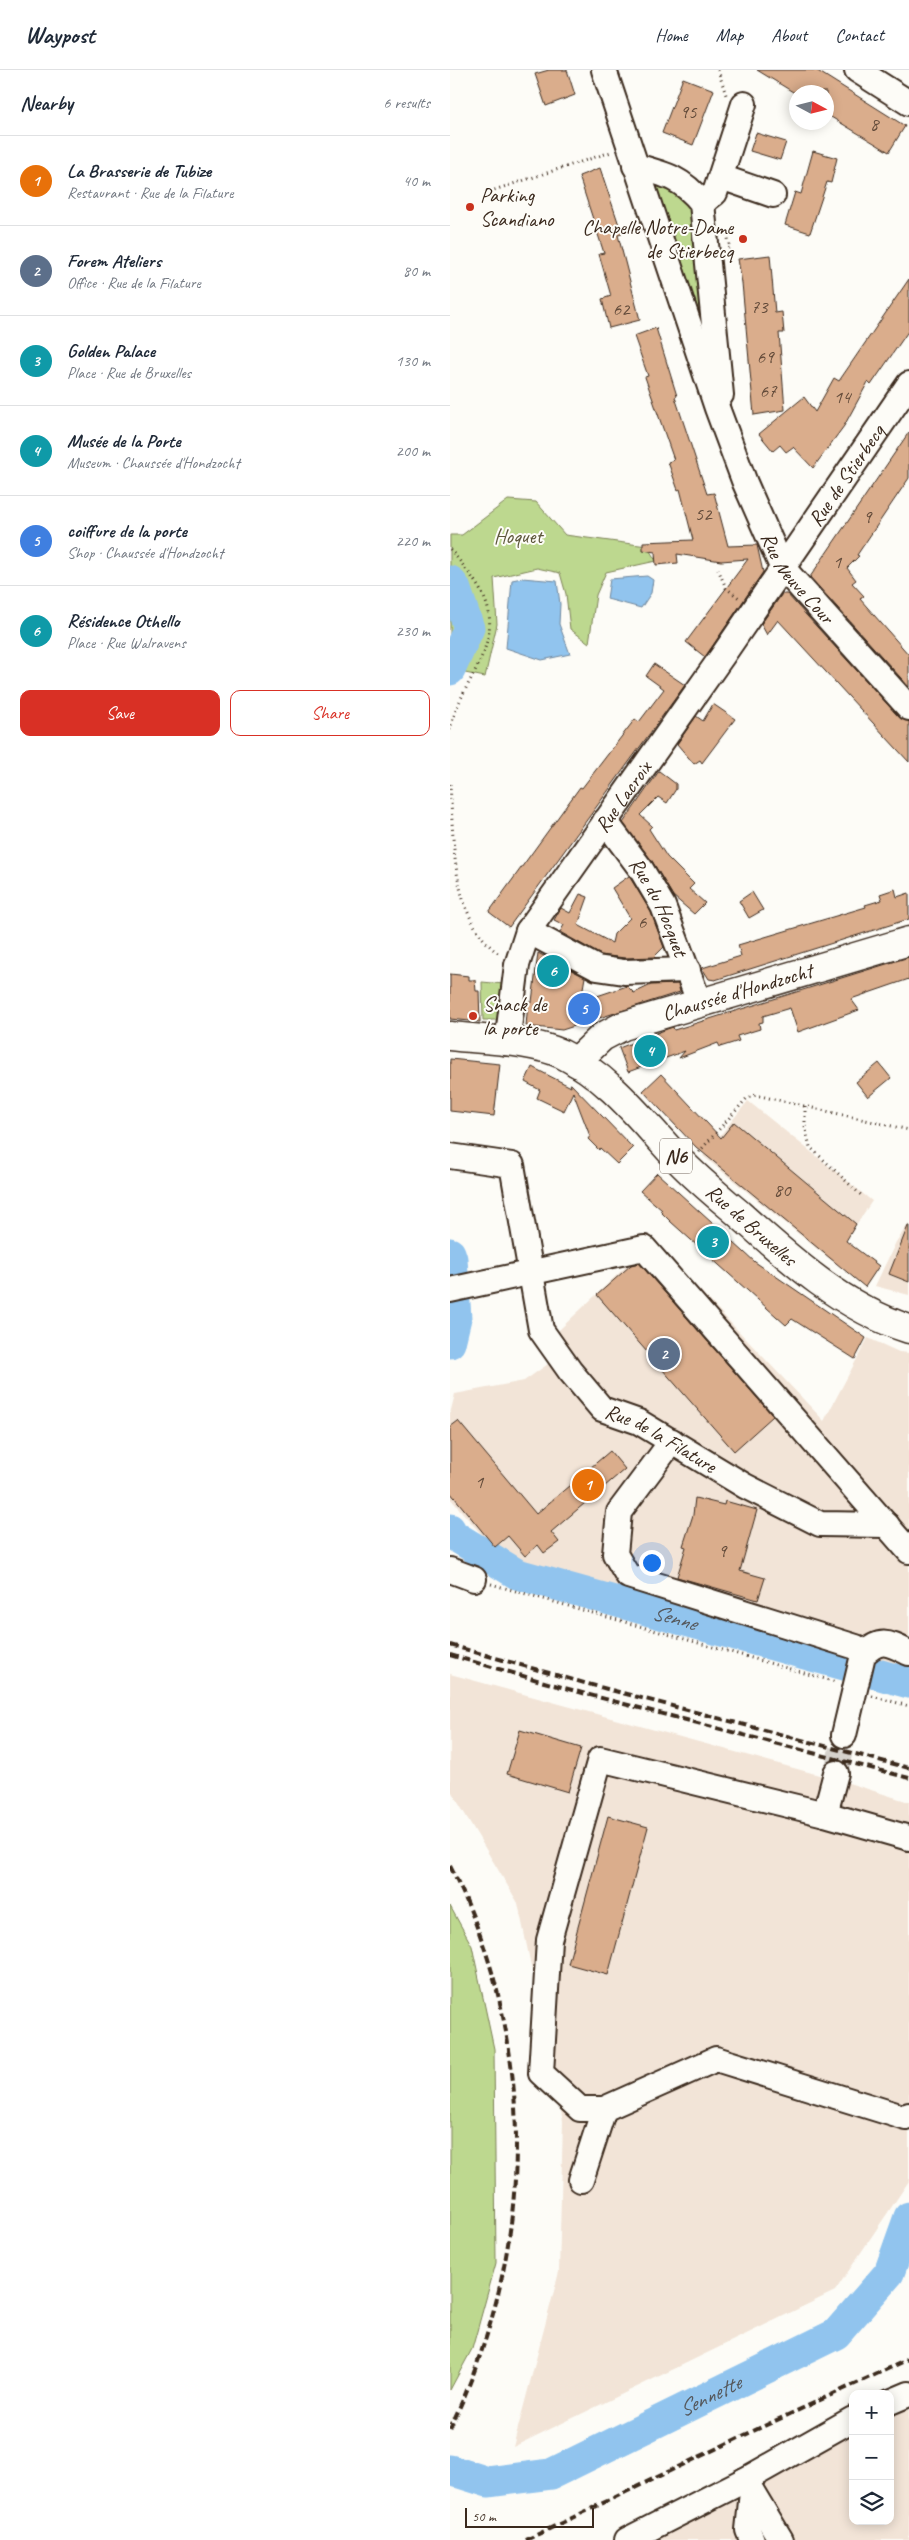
<!DOCTYPE html>
<html lang="en">
<head>
<meta charset="utf-8">
<style>
	:root { --surface:#fff; --page:#f2f2f3; --text:#1f2937; --muted:#747a83; --line:#e0e1e3; --accent:#d93025 }
	body { margin:0; font-family:Caveat,sans-serif; background:var(--page); color:var(--text) }
	.controls { position:absolute; right:15px; bottom:15px; display:grid; overflow:hidden; border-radius:10px; box-shadow:0 2px 12px #0003 }
	.controls button { width:45px; height:45px; display:grid; place-items:center; padding:0; border:0; border-bottom:1px solid var(--line); background:var(--surface); color:var(--text); font:25px sans-serif }
	.compass { position:absolute; left:339px; top:15px; width:45px; height:45px; border-radius:50%; background:var(--surface); box-shadow:0 2px 12px #0003; rotate:97deg }
	.scale { position:absolute; left:15px; bottom:12px; width:129px; box-sizing:border-box; padding-left:5px; border:2px solid #3b2a1e; border-top:0; font-size:14px; line-height:18px; white-space:nowrap; color:#3b2a1e; -webkit-text-stroke:4px #fdfcf7; paint-order:stroke }
	.you { position:absolute; left:201px; top:1492px; width:18px; height:18px; margin:-12px; border:4px solid #fff; border-radius:50%; background:#1a73e8; box-shadow:0 0 0 8px #1a73e833 }
	.badge { display:grid; place-items:center; width:32px; height:32px; border-radius:50%; background:var(--accent); color:#fff; font-size:16px; font-weight:700 }
	.pin { position:absolute; translate:-50% -50%; border:2px solid #fff; box-shadow:0 1px 5px #0006 }
	.list { margin:0; padding:0; list-style:none }
	h2 { display:flex; justify-content:space-between; align-items:center; height:65px; margin:0; padding:0 20px; font-size:21px }
	h2 small { font-size:16px; font-weight:400; color:var(--muted) }
	.list li { display:grid; grid-template-columns:32px 1fr auto; gap:15px; align-items:center; box-sizing:border-box; height:90px; padding:0 20px; border-top:1px solid var(--line) }
	.list b { display:block; font-size:19px; white-space:nowrap }
	.list p { margin:0; font-size:16px; white-space:nowrap; color:var(--muted) }
	.list em { font-size:16px; font-style:normal; color:var(--muted) }
	.actions { display:flex; gap:10px; padding:15px 20px }
	.actions a { flex:1; padding:11px 0; border:1px solid var(--accent); border-radius:10px; text-align:center; font-size:18px; color:var(--accent) }
	.actions .main { background:var(--accent); color:#fff }
	.icon { flex:none; width:28px; height:28px; fill:none; stroke:currentColor; stroke-width:2; stroke-linecap:round; stroke-linejoin:round }
	.map { position:relative; flex:none; width:459px; height:2470px; overflow:hidden }
	header { display:flex; align-items:center; gap:30px; box-sizing:border-box; height:70px; padding:0 25px; background:var(--surface); border-bottom:1px solid var(--line) }
	header strong { font-size:24px }
	nav { display:flex; gap:28px; margin-inline-start:auto; font-size:18px }
	main { display:flex }
	aside { flex:1; background:var(--surface) }
	.map>svg:first-child { display:block }
	.built { fill:#f2e4d7 }
	.green { fill:#bdd88f; stroke:#7c8156 }
	.water { fill:#91c4ee; stroke:#6f869b }
	.lines { fill:none; stroke-linecap:round; stroke-linejoin:round }
	.river { stroke:#91c4ee; stroke-width:31 }
	.building { fill:#daad8c; stroke:#3b2a1e }
	.minor-tunnel { stroke:#d6d2cc; stroke-width:24; stroke-dasharray:24 12; stroke-linecap:butt }
	.minor-casing { stroke:#3b2a1e; stroke-width:28 }
	.major-casing { stroke:#3b2a1e; stroke-width:31 }
	.path { stroke:#3b2a1e; stroke-width:3; stroke-dasharray:1 4; stroke-linecap:butt }
	.minor { stroke:#fdfcf7; stroke-width:24 }
	.major { stroke:#fdfcf7; stroke-width:28 }
	.rail { stroke:#3b2a1e; stroke-width:4; stroke-dasharray:8 4; stroke-linecap:butt }
	.poi-dot { fill:#c8321e; stroke:#fdfcf7; stroke-width:2 }
	.labels { text-anchor:middle; dominant-baseline:central; stroke-width:4; stroke-linejoin:round; paint-order:stroke }
	.number-label { font-size:19px; fill:#634b3a }
	.shield { fill:#fdfcf7; stroke:#75695f; stroke-width:1 }
	.shield-label { font-size:20px; font-weight:bold; fill:#3b2a1e }
	.poi-label { font-size:21px; fill:#3b2a1e; stroke:#fdfcf7; text-anchor:start }
	.street-label { font-size:21px; fill:#3b2a1e; stroke:#fdfcf7 }
	.park-label { font-size:21px; fill:#5c563a; stroke:#fdfcf7 }
	.water-label { font-size:22px; font-style:italic; fill:#55585c; stroke:#fdfcf7 }
</style>
</head>
<body>
<header>
<strong>Waypost</strong>
<nav><a>Home</a><a>Map</a><a>About</a><a>Contact</a></nav>
</header>
<main>
<aside>
<h2>Nearby<small>6 results</small></h2>
<ul class="list">
<li><span class="badge" style="background:#e8710a">1</span><div><b>La Brasserie de Tubize</b><p>Restaurant · Rue de la Filature</p></div><em>40 m</em></li>
<li><span class="badge" style="background:#5c6f8a">2</span><div><b>Forem Ateliers</b><p>Office · Rue de la Filature</p></div><em>80 m</em></li>
<li><span class="badge" style="background:#0f9aa8">3</span><div><b>Golden Palace</b><p>Place · Rue de Bruxelles</p></div><em>130 m</em></li>
<li><span class="badge" style="background:#0f9aa8">4</span><div><b>Musée de la Porte</b><p>Museum · Chaussée d'Hondzocht</p></div><em>200 m</em></li>
<li><span class="badge" style="background:#3f7fe0">5</span><div><b>coiffure de la porte</b><p>Shop · Chaussée d'Hondzocht</p></div><em>220 m</em></li>
<li><span class="badge" style="background:#0f9aa8">6</span><div><b>Résidence Othello</b><p>Place · Rue Walravens</p></div><em>230 m</em></li>
</ul>
<div class="actions"><a class="main">Save</a><a>Share</a></div>
</aside>
<div class="map">
<svg width="459" height="2470" viewBox="0 0 459 2470">
	<rect width="100%" height="100%" fill="#fdfcf7"/>
	<filter id="ink" filterUnits="userSpaceOnUse"><feTurbulence type="fractalNoise" baseFrequency=".02" numOctaves="2"/><feDisplacementMap in="SourceGraphic" scale="10" xChannelSelector="R" yChannelSelector="G"/><feConvolveMatrix kernelMatrix="1 2 1 2 8 2 1 2 1" color-interpolation-filters="sRGB"/></filter>
	<g filter="url(#ink)">
		<g class="built">
			<path d="M 298,1031 L 422,1131 L 382,1191 L 253,1086 Z"/>
			<path d="M 459,1153 L 459,1225 L 425,1216 L 446,1172 Z"/>
			<path d="M 203,1171 L 374,1351 L 418,1268 L 449,1282 L 459,1283 L 459,1600 L 48,1484 L 0,1428 L 0,1344 L 5,1324 L 74,1311 L 98,1294 L 109,1260 Z"/>
			<path d="M 0,1604 L 402,1714 L 459,1732 L 459,2111 L 385,2221 L 63,2377 L 109,2202 L 113,2051 L 68,1833 L 0,1719 Z"/>
			<path d="M 459,2320 L 459,2470 L 166,2470 L 403,2347 L 403,2451 L 440,2451 L 440,2329 Z"/>
		</g>
		<g class="green">
			<path d="M 210,112 L 242,136 L 258,279 L 206,118 Z"/>
			<path d="M 58,430 L 86,432 L 115,465 L 197,476 L 206,491 L 156,502 L 146,525 L 139,573 L 120,559 L 116,524 L 110,503 L 87,498 L 44,508 L 47,554 L 35,607 L 0,600 L 0,465 L 12,465 Z"/>
			<path d="M 32,912 L 54,914 L 50,946 L 47,950 L 33,950 Z"/>
			<path d="M 0,1836 L 22,1876 L 44,1979 L 46,2193 L 22,2279 L 0,2320 Z"/>
		</g>
		<g class="water">
			<path d="M 197,506 L 203,510 L 201,523 L 191,538 L 157,529 L 160,509 Z"/>
			<path d="M 72,508 L 107,511 L 110,534 L 109,554 L 120,584 L 92,590 L 56,578 L 62,510 Z"/>
		</g>
		<g class="lines">
			<g class="river">
				<path d="M 0,511 L 5,517 L 19,558 L 0,600"/>
				<path d="M 0,1183 L 2,1189 L 6,1248 L 0,1273"/>
				<path id="s1" d="M 0,1459 L 3,1465 L 67,1504 L 459,1613"/>
				<path id="s2" d="M 0,2400 L 38,2412 L 101,2404 L 386,2264 L 439,2203 L 459,2147"/>
			</g>
		</g>
		<g class="building">
			<path d="M 99,0 L 117,0 L 125,25 L 96,36 L 85,4 Z"/>
			<path d="M 307,0 L 366,0 L 455,56 L 439,82 L 376,44 L 376,22 L 343,22 Z"/>
			<path d="M 233,8 L 264,20 L 243,75 L 212,63 Z"/>
			<path d="M 306,63 L 336,72 L 330,90 L 300,81 Z"/>
			<path d="M 363,81 L 387,88 L 381,113 L 377,112 L 360,163 L 335,155 L 345,122 L 351,124 Z"/>
			<path d="M 150,98 L 172,164 L 168,165 L 190,250 L 159,258 L 152,229 L 161,226 L 149,184 L 154,183 L 129,106 Z"/>
			<path d="M 320,185 L 325,243 L 332,242 L 334,263 L 329,263 L 335,340 L 304,345 L 292,213 L 288,189 Z"/>
			<path d="M 459,209 L 459,260 L 421,315 L 418,312 L 394,356 L 363,398 L 343,377 L 336,382 L 330,375 L 323,381 L 309,364 L 354,327 L 365,342 L 384,308 L 389,311 Z"/>
			<path d="M 206,258 L 227,326 L 225,327 L 257,424 L 264,423 L 278,476 L 307,475 L 313,502 L 255,587 L 236,572 L 298,489 L 271,491 L 227,484 L 228,493 L 206,495 L 205,482 L 193,480 L 193,472 L 243,470 L 230,419 L 228,420 L 218,392 L 224,390 L 195,307 L 198,306 L 184,266 Z"/>
			<path d="M 459,362 L 459,408 L 407,485 L 409,486 L 397,498 L 406,510 L 402,513 L 414,526 L 410,529 L 459,585 L 459,617 L 360,507 Z"/>
			<path d="M 332,524 L 337,524 L 449,647 L 459,651 L 459,692 L 328,550 L 317,565 L 311,554 Z"/>
			<path d="M 204,594 L 235,615 L 59,857 L 39,842 L 130,717 L 132,718 L 185,649 L 189,652 L 214,619 L 196,606 Z"/>
			<path d="M 263,634 L 285,649 L 252,693 L 250,690 L 244,694 L 227,674 L 246,646 L 253,651 Z"/>
			<path d="M 209,701 L 226,714 L 226,719 L 217,733 L 208,727 L 190,745 L 202,756 L 199,759 L 217,787 L 244,814 L 239,819 L 255,833 L 244,844 L 223,826 L 202,791 L 173,753 Z"/>
			<path d="M 179,806 L 201,842 L 214,877 L 204,887 L 175,888 L 151,885 L 110,862 L 114,855 L 104,850 L 108,843 L 111,838 L 120,843 L 130,824 L 138,827 L 128,855 L 162,873 L 164,864 L 180,848 L 162,818 Z"/>
			<path d="M 445,819 L 447,827 L 459,823 L 459,849 L 265,910 L 259,909 L 252,898 L 291,886 L 288,875 L 416,837 L 415,835 L 432,830 L 430,824 Z"/>
			<path d="M 302,822 L 313,840 L 299,848 L 289,831 Z"/>
			<path d="M 88,883 L 135,907 L 132,924 L 141,922 L 141,928 L 177,916 L 184,923 L 201,915 L 228,914 L 230,922 L 112,960 L 76,956 L 78,932 L 82,932 Z"/>
			<path d="M 459,887 L 459,909 L 401,929 L 409,940 L 348,962 L 340,938 L 313,946 L 313,952 L 309,953 L 310,959 L 287,966 L 289,971 L 270,977 L 268,973 L 229,988 L 235,981 L 178,1002 L 169,978 L 217,959 L 223,957 L 224,960 Z"/>
			<path d="M 0,904 L 19,906 L 19,910 L 25,910 L 26,921 L 29,921 L 30,952 L 0,949 Z"/>
			<path d="M 0,989 L 50,994 L 44,1046 L 0,1041 Z"/>
			<path d="M 429,993 L 441,1008 L 418,1027 L 406,1012 Z"/>
			<path d="M 82,997 L 121,1017 L 120,1013 L 183,1078 L 167,1094 L 150,1078 L 149,1080 L 138,1069 L 140,1066 L 123,1022 L 114,1041 L 87,1028 L 90,1020 L 75,1012 Z"/>
			<path d="M 211,1004 L 271,1068 L 284,1052 L 406,1154 L 396,1171 L 429,1196 L 415,1217 L 246,1077 L 193,1021 Z"/>
			<path d="M 207,1103 L 305,1192 L 416,1268 L 405,1289 L 342,1249 L 336,1255 L 221,1152 L 210,1141 L 212,1140 L 190,1121 Z"/>
			<path d="M 458,1156 L 459,1156 L 459,1212 L 439,1204 Z"/>
			<path d="M 189,1193 L 323,1346 L 284,1381 L 147,1225 L 181,1195 Z"/>
			<path d="M 8,1351 L 86,1444 L 160,1381 L 175,1399 L 101,1462 L 109,1472 L 94,1483 L 88,1475 L 75,1486 L 58,1466 L 45,1477 L 0,1422 L 0,1357 Z"/>
			<path d="M 245,1428 L 274,1435 L 275,1431 L 307,1440 L 290,1501 L 315,1508 L 308,1530 L 227,1507 L 236,1477 L 233,1476 L 243,1445 Z"/>
			<path d="M 70,1660 L 131,1678 L 118,1722 L 57,1704 Z"/>
			<path d="M 158,1746 L 198,1757 L 158,1905 L 118,1894 Z"/>
		</g>
		<g class="lines">
			<path class="minor-tunnel" d="M 386,1703 L 394,1665"/>
			<g class="minor-casing">
				<g id="minor">
					<path id="s3" d="M 154,0 L 267,338 L 295,413 L 332,497 L 459,638"/>
					<path d="M 407,0 L 459,33"/>
					<path d="M 185,96 C 215,104 232,108 252,133 L 271,325"/>
					<path d="M 271,107 L 323,125"/>
					<path d="M 252,133 L 265,123 L 294,34"/>
					<path id="s4" d="M 155,751 L 191,799 L 213,836 L 249,932"/>
					<path d="M 78,861 L 147,898 L 174,902 L 238,900"/>
					<path id="s5" d="M 57,973 L 67,895 L 78,861 L 273,585 L 459,314"/>
					<path id="s6" d="M 0,1086 L 62,1095 L 91,1260 L 120,1301 L 152,1339 L 189,1352 L 295,1416 L 370,1454 L 437,1455"/>
					<path d="M 0,1220 L 194,1178 L 459,1481"/>
					<path d="M 222,1371 L 169,1442 L 165,1484 L 178,1506 L 406,1577"/>
					<path d="M 0,1500 L 24,1509"/>
					<path d="M 394,1665 L 413,1585 C 430,1567 439,1573 459,1583"/>
					<path d="M 375,1744 L 386,1703"/>
					<path d="M 154,2039 L 130,2039 L 91,2003 L 99,1870 L 150,1689 L 375,1744 L 459,1768"/>
					<path d="M 131,2110 L 154,2039 L 266,1989 L 456,2048 L 459,2045"/>
					<path d="M 440,2332 L 459,2324"/>
					<path d="M 295,2410 L 403,2349"/>
					<path d="M 302,2422 L 298,2460 L 302,2470"/>
					<path d="M 177,2470 L 295,2410 L 331,2470"/>
				</g>
			</g>
			<g class="major-casing">
				<g id="major">
					<path id="s7" d="M 0,966 C 34,970 81,970 112,984 C 160,1007 193,1052 229,1090 C 247,1109 268,1126 288,1143 C 339,1189 393,1238 459,1259"/>
					<path id="s8" d="M 126,992 L 152,967 L 173,956 L 459,871"/>
				</g>
			</g>
			<g class="path">
				<path d="M 268,0 L 276,25"/>
				<path d="M 35,123 L 161,82"/>
				<path d="M 273,164 L 277,163 L 280,178 L 276,179"/>
				<path d="M 0,479 C 38,526 54,545 24,603 C 14,622 5,638 0,660"/>
				<path d="M 268,499 L 276,518 L 289,528"/>
				<path d="M 0,714 C 4,770 0,847 49,884"/>
				<path d="M 355,1036 L 355,1056 L 360,1077 L 412,1126"/>
				<path d="M 249,1082 L 297,1028 L 306,1025 L 459,1060"/>
				<path d="M 41,1514 L 386,1612"/>
				<path d="M 422,1626 L 459,1636"/>
			</g>
			<use href="#minor" class="minor"/>
			<use href="#major" class="major"/>
			<g class="rail">
				<path d="M 0,1575 L 138,1614 L 459,1698"/>
				<path d="M 0,1585 L 136,1624 L 459,1708"/>
				<path d="M 0,1796 C 90,1972 86,2181 0,2358"/>
				<path d="M 76,2470 L 301,2362 L 459,2289"/>
			</g>
		</g>
	</g>
	<g class="poi-dot">
		<circle cx="20" cy="137" r="5"/>
		<circle cx="293" cy="169" r="5"/>
		<circle cx="23" cy="946" r="5"/>
	</g>
	<g class="labels">
		<g class="number-label">
			<text x="238" y="42">95</text>
			<text x="424" y="54">8</text>
			<text x="309" y="237">73</text>
			<text x="171" y="239">62</text>
			<text x="315" y="287">69</text>
			<text x="318" y="321">67</text>
			<text x="392" y="327">14</text>
			<text x="253" y="444">52</text>
			<text x="417" y="447">9</text>
			<text x="387" y="492">1</text>
			<text x="192" y="852">6</text>
			<text x="332" y="1120">80</text>
			<text x="29" y="1412">1</text>
			<text x="272" y="1481">9</text>
		</g>
		<rect class="shield" x="210" y="1068.5" width="32" height="35" rx="4"/>
		<g class="shield-label">
			<text x="226" y="1086">N6</text>
		</g>
		<g class="poi-label">
			<text x="30" y="125">Parking<tspan x="30" dy="24">Scandiano</tspan></text>
			<text x="283" y="157" text-anchor="end">Chapelle Notre-Dame<tspan x="283" dy="24">de Stierbecq</tspan></text>
			<text x="33" y="934">Snack de<tspan x="33" dy="24">la porte</tspan></text>
		</g>
		<g class="street-label">
			<text stroke="none"><textPath href="#s5" startOffset="670">Rue de Stierbecq</textPath></text>
			<text stroke="none"><textPath href="#s3" startOffset="546">Rue Neuve Cour</textPath></text>
			<text stroke="none"><textPath href="#s5" startOffset="279">Rue Lacroix</textPath></text>
			<text stroke="none"><textPath href="#s4" startOffset="102">Rue du Hocquet</textPath></text>
			<text stroke="none"><textPath href="#s8" startOffset="179">Chaussée d'Hondzocht</textPath></text>
			<text stroke="none"><textPath href="#s7" startOffset="370">Rue de Bruxelles</textPath></text>
			<text stroke="none"><textPath href="#s6" startOffset="396">Rue de la Filature</textPath></text>
		</g>
		<g class="park-label">
			<text x="68" y="466">Hoquet</text>
		</g>
		<g class="water-label">
			<text stroke="none"><textPath href="#s1" startOffset="245">Senne</textPath></text>
			<text stroke="none"><textPath href="#s2" startOffset="280">Sennette</textPath></text>
		</g>
	</g>
</svg>
<div class="controls">
<button>+</button>
<button>−</button>
<button><svg class="icon" aria-label="layers" viewBox="0 0 24 24"><path d="M12 4l9 5-9 5-9-5zM3 14l9 5 9-5"/></svg></button>
</div>
<svg class="compass" viewBox="-18 -18 36 36"><path d="M0-13l5 13h-10z" fill="#e53935"/><path d="M0 13l5-13h-10z" fill="#747a83"/></svg>
<div class="scale">50 m</div>
<div class="you"></div>
<div class="pin badge" style="left:138px;top:1415px;background:#e8710a">1</div>
<div class="pin badge" style="left:214px;top:1284px;background:#5c6f8a">2</div>
<div class="pin badge" style="left:263px;top:1172px;background:#0f9aa8">3</div>
<div class="pin badge" style="left:200px;top:981px;background:#0f9aa8">4</div>
<div class="pin badge" style="left:134px;top:939px;background:#3f7fe0">5</div>
<div class="pin badge" style="left:103px;top:901px;background:#0f9aa8">6</div>
</div>
</main>
</body>
</html>
